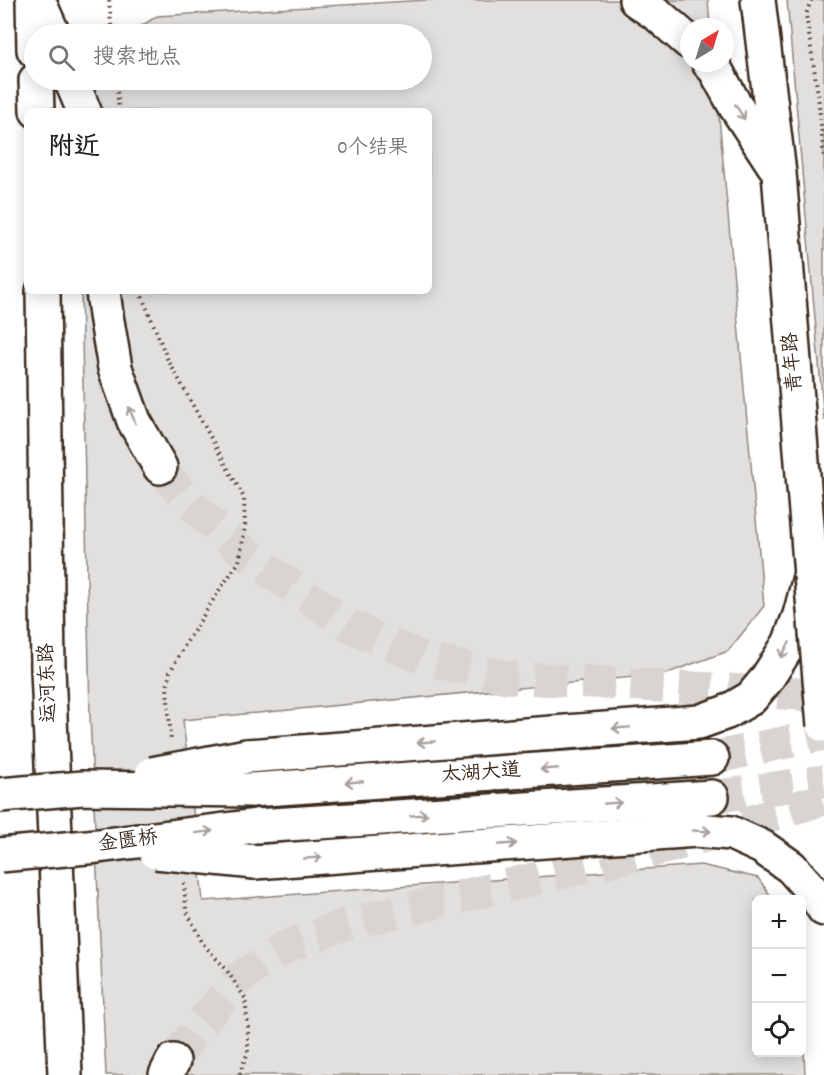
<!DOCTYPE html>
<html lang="zh">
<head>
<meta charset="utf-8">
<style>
	:root { --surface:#fff; --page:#f6f6f6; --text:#202124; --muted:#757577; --line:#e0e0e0 }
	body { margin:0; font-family:Dekko,"LXGW WenKai TC",sans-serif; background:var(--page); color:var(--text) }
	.controls { position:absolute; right:18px; bottom:18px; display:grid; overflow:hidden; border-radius:9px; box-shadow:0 3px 15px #0003 }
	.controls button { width:54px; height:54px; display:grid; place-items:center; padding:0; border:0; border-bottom:2px solid var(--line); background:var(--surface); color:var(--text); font:30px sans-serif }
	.compass { position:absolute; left:680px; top:18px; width:54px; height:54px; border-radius:50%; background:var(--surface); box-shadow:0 3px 15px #0003; rotate:38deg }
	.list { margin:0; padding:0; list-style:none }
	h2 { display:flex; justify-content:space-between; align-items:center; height:78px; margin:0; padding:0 24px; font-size:26px }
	h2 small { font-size:20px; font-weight:400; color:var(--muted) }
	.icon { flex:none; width:33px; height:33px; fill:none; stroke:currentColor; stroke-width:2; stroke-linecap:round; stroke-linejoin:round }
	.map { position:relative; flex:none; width:824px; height:1075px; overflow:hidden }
	.search { position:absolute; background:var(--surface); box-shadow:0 3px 15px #0003; left:24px; top:24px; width:408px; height:66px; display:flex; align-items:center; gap:15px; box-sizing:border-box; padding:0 21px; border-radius:33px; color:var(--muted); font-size:22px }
	.panel { position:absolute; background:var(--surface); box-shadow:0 3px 15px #0003; left:24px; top:108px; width:408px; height:186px; border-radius:9px }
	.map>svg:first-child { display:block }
	.green { fill:#e2e0de; stroke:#8e857e; stroke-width:1.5 }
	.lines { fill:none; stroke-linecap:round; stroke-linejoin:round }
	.highway-tunnel { stroke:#d8d4d2; stroke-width:33; stroke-dasharray:33 16; stroke-linecap:butt }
	.minor-casing { stroke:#3b2a1e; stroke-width:38 }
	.major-casing { stroke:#3b2a1e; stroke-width:38 }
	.highway-casing { stroke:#3b2a1e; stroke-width:38 }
	.path { stroke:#3b2a1e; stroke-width:4; stroke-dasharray:1.5 4.5; stroke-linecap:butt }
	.minor { stroke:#fff; stroke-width:33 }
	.major { stroke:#fff; stroke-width:33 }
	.highway { stroke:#fff; stroke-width:33 }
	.minor-bridge-casing { stroke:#3b2a1e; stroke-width:38; stroke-linecap:butt }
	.highway-bridge-casing { stroke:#3b2a1e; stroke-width:38; stroke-linecap:butt }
	.minor-bridge { stroke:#fff; stroke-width:33 }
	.highway-bridge { stroke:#fff; stroke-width:33 }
	.oneway { stroke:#a79f9a }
	.labels { text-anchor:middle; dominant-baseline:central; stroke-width:6; stroke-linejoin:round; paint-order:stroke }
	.street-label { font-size:20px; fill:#3b2a1e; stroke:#fff }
</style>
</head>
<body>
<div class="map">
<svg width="824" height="1075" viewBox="0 0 824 1075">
	<rect width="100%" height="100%" fill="#fff"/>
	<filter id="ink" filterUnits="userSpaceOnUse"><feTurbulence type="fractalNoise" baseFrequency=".0167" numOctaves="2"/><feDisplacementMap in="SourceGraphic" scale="12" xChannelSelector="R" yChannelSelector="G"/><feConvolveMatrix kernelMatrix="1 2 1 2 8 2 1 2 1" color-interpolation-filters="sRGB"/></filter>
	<g filter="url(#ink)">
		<g class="green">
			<path d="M 427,0 L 708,0 L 710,27 L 689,27 L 689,63 L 714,63 L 764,606 L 728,651 L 665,674 L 183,720 L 203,901 L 701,865 L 758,878 L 773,899 L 756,900 L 756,1052 L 802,1052 L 802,1001 L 805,1075 L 106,1075 L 90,715 L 81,291 L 429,291 L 429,111 L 87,111 L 94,80 L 422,80 L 422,34 L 129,34 L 157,16 Z"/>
			<path d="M 787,0 L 824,0 L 824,421 Z"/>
		</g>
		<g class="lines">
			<g class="highway-tunnel">
				<path d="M 160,467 L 186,499 L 228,539 L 275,575 L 352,627 L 424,659 L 505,677 L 798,694 L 824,700"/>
				<path d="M 712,758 L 824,734"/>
				<path d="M 712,797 L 824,781"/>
				<path d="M 173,1061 L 200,1025 L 239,978 L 285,947 L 350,923 L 672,846 L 824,799"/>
			</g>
			<g class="minor-casing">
				<g id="minor">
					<path d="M 636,0 L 658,15 L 689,42"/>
					<path d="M 758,0 L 779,173 L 811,575"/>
					<path d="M 709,63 L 715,69 L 736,107 L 774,165"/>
				</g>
			</g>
			<g class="major-casing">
				<g id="major">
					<path d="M 33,0 L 34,50"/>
					<path d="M 36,80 L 37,111"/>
					<path d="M 43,291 L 48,669 L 65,1075"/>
				</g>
			</g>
			<g class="highway-casing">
				<g id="highway">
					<path d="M 38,0 L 53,34"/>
					<path d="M 71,80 L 84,111"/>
					<path d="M 103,291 L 106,315 L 115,368 L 134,421 L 160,467"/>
					<path d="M 247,756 L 699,722 L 727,712 L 751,698 L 766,680 L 789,644 L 800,615 L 810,577"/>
					<path d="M 251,790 L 712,758"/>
					<path d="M 256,826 L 712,797"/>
					<path d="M 255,862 L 697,830 L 731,833 L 762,847 L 791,867 L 814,893 L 824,909"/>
					<path d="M 166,1075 L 173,1061"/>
				</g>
			</g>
			<g class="path">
				<path d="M 109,0 L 112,34"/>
				<path d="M 811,0 L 806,15 L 818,94 L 824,159"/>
				<path d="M 116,80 L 119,111"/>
				<path d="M 140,291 L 167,358 L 244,498 L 245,528 L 239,562 L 220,589 L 185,645 L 170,672 L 167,688 L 171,741"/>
				<path d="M 184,883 L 186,910 L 203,944 L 226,969 L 245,998 L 248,1027 L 248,1052 L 239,1075"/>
			</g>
			<use href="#minor" class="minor"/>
			<use href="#major" class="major"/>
			<use href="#highway" class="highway"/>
			<g class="minor-bridge-casing">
				<path id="minor-bridge" d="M 811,575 L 824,725"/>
			</g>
			<g class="highway-bridge-casing">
				<g id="highway-bridge">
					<path d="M 152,774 L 247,756"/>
					<path d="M 0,795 L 83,788 L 251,790"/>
					<path d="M 156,852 L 255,862"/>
					<path d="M 0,855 L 98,846 L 256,826"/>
				</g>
			</g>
			<use href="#minor-bridge" class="minor-bridge"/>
			<use href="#highway-bridge" class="highway-bridge"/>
		</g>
		<defs><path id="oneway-shaft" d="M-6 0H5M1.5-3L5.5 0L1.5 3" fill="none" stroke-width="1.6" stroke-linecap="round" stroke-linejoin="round" transform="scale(1.5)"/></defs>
		<g class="oneway">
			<use href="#oneway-shaft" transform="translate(740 112) rotate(58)"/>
			<use href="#oneway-shaft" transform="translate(132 415) rotate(-112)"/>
			<use href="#oneway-shaft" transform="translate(785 650) rotate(121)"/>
			<use href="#oneway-shaft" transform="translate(621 728) rotate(176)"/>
			<use href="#oneway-shaft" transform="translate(426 742) rotate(176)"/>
			<use href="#oneway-shaft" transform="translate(549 769) rotate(176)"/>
			<use href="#oneway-shaft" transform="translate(354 782) rotate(176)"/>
			<use href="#oneway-shaft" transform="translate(613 803) rotate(-4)"/>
			<use href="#oneway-shaft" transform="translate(419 815) rotate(-4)"/>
			<use href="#oneway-shaft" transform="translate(702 831) rotate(3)"/>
			<use href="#oneway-shaft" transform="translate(204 832) rotate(-7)"/>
			<use href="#oneway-shaft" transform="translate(508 844) rotate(-4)"/>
			<use href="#oneway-shaft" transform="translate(313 858) rotate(-4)"/>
		</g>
	</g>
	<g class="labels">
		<g class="street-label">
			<text transform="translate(794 362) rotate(-95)">青年路</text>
			<text transform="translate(49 683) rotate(-92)">运河东路</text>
			<text transform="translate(481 774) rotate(-4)">太湖大道</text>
			<text transform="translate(128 842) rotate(-7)">金匮桥</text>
		</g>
	</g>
</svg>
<div class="controls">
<button>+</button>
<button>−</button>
<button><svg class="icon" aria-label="locate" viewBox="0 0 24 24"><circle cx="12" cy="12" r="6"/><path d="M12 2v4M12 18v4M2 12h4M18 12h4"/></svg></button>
</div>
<svg class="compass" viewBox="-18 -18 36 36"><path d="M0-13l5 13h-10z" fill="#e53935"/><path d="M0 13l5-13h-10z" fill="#757577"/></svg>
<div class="search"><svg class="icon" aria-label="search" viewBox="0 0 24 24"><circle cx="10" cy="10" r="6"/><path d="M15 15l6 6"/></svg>搜索地点</div>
<section class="panel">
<h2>附近<small>0个结果</small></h2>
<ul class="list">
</ul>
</section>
</div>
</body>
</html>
